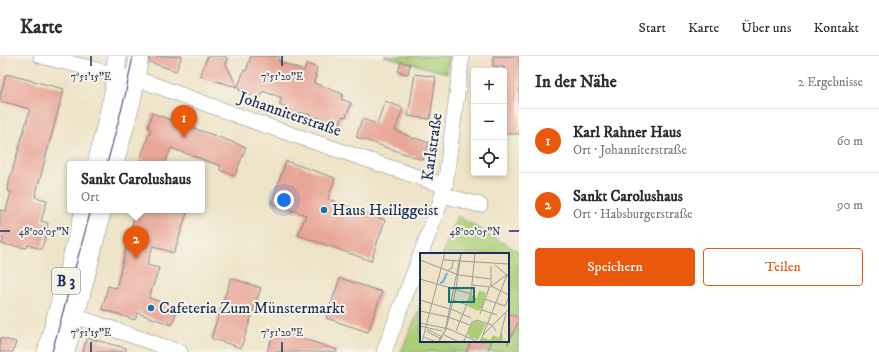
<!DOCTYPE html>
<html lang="de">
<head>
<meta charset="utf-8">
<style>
	:root { --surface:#fff; --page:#f7f7f7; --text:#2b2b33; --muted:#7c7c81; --line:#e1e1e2; --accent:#ea580c }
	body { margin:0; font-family:"IM FELL DW Pica",serif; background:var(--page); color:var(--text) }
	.controls { position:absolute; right:12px; top:12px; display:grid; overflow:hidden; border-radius:4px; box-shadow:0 2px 6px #0003 }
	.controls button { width:36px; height:36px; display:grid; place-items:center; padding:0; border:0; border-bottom:1px solid var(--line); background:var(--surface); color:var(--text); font:20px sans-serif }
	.you { position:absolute; left:284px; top:144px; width:14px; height:14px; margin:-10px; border:3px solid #fff; border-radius:50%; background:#1a73e8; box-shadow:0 0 0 6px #1a73e833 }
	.badge { display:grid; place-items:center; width:26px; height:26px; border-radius:50%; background:var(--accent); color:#fff; font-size:13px; font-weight:700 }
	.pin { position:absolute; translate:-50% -33px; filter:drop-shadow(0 1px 2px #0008) }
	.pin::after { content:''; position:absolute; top:21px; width:14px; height:12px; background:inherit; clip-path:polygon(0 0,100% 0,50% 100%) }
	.popup { position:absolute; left:67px; top:105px; width:138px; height:52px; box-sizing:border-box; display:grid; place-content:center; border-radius:4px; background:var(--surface); filter:drop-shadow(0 1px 3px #0005); font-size:13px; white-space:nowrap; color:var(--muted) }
	.popup b { font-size:15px; color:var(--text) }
	.popup::after { content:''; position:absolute; left:50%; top:100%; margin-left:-8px; border:8px solid transparent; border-top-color:var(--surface) }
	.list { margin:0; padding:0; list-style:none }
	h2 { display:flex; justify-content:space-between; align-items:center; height:52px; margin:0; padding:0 16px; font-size:17px }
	h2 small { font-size:13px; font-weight:400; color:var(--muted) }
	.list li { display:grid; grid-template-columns:26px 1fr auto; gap:12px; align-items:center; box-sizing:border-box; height:64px; padding:0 16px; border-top:1px solid var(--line) }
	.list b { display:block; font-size:15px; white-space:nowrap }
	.list p { margin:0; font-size:13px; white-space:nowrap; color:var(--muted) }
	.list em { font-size:13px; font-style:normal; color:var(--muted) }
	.actions { display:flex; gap:8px; padding:12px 16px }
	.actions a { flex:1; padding:9px 0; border:1px solid var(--accent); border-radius:4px; text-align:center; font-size:14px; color:var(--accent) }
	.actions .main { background:var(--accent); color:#fff }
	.icon { flex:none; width:22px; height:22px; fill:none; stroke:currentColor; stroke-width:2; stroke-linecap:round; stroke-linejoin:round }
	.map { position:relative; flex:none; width:519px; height:296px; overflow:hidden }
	header { display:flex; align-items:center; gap:24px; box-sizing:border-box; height:56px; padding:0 20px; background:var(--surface); border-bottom:1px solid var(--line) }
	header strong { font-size:19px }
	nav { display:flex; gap:22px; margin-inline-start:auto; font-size:14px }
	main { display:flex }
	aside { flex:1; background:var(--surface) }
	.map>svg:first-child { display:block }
	.built { fill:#f4d3c0 }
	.green { fill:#acce77; stroke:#647e6a }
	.building { fill:#e8a698 }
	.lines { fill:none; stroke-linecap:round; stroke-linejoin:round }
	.minor-casing { stroke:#848992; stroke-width:16 }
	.major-casing { stroke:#848992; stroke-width:20 }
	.minor { stroke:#fff; stroke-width:15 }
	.major { stroke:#fff; stroke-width:19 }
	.tram { stroke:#1b2f5e; stroke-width:1 }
	.ticks { fill:none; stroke:#1b2f5e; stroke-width:1.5 }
	.poi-dot { fill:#1f6fb2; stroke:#f7f3e8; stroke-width:1.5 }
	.labels { text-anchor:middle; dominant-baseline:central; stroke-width:4; stroke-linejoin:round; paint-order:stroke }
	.shield { fill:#f7f3e8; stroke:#5d6a87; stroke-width:1 }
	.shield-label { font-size:15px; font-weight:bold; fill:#1b2f5e }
	.street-label { font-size:16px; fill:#1b2f5e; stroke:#f7f3e8 }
	.poi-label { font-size:16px; fill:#1b2f5e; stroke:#f7f3e8; text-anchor:start }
	.inset-river { fill:none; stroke:#65b0de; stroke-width:2 }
	.inset-road { fill:none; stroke:#9a9b9c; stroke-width:1 }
	.view { fill:#0f766e; fill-opacity:0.15; stroke:#0f766e; stroke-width:2 }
	.inset-edge { fill:none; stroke:#1b2f5e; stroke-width:2 }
	.ticks-label { font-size:10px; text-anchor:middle; fill:#1b2f5e; stroke:#f7f3e8; stroke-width:4; stroke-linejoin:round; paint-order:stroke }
</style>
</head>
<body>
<header>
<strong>Karte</strong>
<nav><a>Start</a><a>Karte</a><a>Über uns</a><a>Kontakt</a></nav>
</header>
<main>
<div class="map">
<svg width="519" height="296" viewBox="0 0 519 296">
	<rect width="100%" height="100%" fill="#f7f3e8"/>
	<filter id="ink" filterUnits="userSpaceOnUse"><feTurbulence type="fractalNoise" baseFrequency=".025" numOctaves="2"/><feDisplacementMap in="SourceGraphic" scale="8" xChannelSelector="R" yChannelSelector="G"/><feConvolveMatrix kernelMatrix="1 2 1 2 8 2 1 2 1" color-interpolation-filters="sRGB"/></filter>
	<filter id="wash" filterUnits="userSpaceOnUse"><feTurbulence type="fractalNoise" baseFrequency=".012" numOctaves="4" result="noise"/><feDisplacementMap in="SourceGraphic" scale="16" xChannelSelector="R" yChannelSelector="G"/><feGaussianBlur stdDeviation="0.9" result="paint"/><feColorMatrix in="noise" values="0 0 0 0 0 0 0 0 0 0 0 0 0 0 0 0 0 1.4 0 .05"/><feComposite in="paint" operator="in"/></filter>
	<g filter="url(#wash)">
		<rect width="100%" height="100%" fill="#eee3c6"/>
		<path class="built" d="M 0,0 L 9,0 L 6,18 L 0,40 Z"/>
		<g class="green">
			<path d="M 384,0 L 449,0 L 447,17 Z"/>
			<path d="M 457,160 L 519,196 L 519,296 L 401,296 L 421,249 L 421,285 L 508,285 L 508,198 L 442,198 Z"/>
		</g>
		<g id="blocks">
			<g class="building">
				<path d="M 150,0 L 182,0 L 176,15 L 149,6 Z"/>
				<path d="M 208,0 L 225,0 L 228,3 L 226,8 L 237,31 L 219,26 L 200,20 Z"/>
				<path d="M 251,0 L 280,0 L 278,5 L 304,15 L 307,8 L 317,12 L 315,19 L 316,19 L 314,27 L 343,38 L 341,43 L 351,47 L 346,61 L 343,60 L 339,70 L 302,56 L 296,58 L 292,58 L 290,53 L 279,49 L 282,42 L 263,35 L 260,42 L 259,42 L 258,45 L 248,42 L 250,38 L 239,34 L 239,32 L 238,31 L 244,14 L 246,15 Z"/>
				<path d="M 493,0 L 519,0 L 519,78 L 504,78 L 504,11 L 493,10 Z"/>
				<path d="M 401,6 L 410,8 L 408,18 L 398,16 Z"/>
				<path d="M 6,18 L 64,33 L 35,141 L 47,144 L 41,165 L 48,167 L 45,183 L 41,193 L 28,189 L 27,192 L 1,188 L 4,183 L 0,182 L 0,154 L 6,155 L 11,136 L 8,135 L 9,126 L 30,53 L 0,45 L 0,40 Z"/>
				<path d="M 415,18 L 436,21 L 430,63 L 408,60 Z"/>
				<path d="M 385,45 L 403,52 L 395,74 L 415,83 L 415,82 L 429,87 L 423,104 L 356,81 L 362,63 L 377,68 Z"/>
				<path d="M 152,57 L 246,91 L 235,120 L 220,114 L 221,110 L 171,92 L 165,108 L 158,108 L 140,103 L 151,73 L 148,72 Z"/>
				<path d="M 286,105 L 335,122 L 328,143 L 385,164 L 371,205 L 298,179 L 306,159 L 271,147 Z"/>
				<path d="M 136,154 L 178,154 L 187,157 L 174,197 L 153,190 L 147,209 L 159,212 L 149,242 L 172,250 L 171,255 L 176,257 L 172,269 L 138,257 L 135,264 L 102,253 L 108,230 L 116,232 Z"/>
				<path d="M 231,222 L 261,232 L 241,292 L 211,282 Z"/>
				<path d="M 340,222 L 382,236 L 368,276 L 326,262 Z"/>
				<path d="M 508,257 L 519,262 L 519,264 L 508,288 Z"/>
				<path d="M 275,273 L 337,294 L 337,296 L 267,296 Z"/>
				<path d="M 0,282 L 16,286 L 13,296 L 0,296 Z"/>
				<path d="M 87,282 L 126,292 L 126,296 L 83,296 Z"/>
				<path d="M 471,285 L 492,285 L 487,296 L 466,296 Z"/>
			</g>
		</g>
	</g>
	<g filter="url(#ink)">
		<use href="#blocks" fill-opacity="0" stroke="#848992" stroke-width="1"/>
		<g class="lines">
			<g class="minor-casing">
				<g id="minor">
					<path d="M 41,0 L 146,26 L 261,68 L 445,130"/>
					<path d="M 443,139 L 480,149"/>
					<path d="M 75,260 L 180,296"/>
					<path d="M 384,296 L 439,150 L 445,130 L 462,0"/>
				</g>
			</g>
			<g class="major-casing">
				<g id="major">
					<path d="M 97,108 L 114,37 L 117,0"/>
					<path d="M 114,108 L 132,41 L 139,0"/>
					<path d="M 47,296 L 85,154"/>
					<path d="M 65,296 L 75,260 L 102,154"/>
				</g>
			</g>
			<use href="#minor" class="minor"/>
			<use href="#major" class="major"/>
			<g class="tram">
				<path d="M 107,108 L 125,40 L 133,0"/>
				<path d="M 52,296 L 91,154"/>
			</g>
		</g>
	</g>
	<path class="ticks" d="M 91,0 L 91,10M 282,0 L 282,10M 0,175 L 10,175M 509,175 L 519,175M 91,286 L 91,296M 282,286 L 282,296"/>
	<g class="poi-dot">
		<circle cx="324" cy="154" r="4"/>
		<circle cx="151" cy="252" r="4"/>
	</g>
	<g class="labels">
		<rect class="shield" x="52" y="212" width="28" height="26" rx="3"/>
		<g class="shield-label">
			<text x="66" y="225">B 3</text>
		</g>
		<g class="street-label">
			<text transform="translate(290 58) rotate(19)">Johanniterstraße</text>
			<text transform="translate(432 91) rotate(-82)">Karlstraße</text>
		</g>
		<g class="poi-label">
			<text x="332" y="154">Haus Heiliggeist</text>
			<text x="159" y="252">Cafeteria Zum Münstermarkt</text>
		</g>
	</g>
	<g transform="translate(420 197)">
		<rect width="89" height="89" fill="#eee3c6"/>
		<path d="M 59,37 L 66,40 L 62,55 L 58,58 L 47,53 L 51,42 L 57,45 ZM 57,68 L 66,71 L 58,87 L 49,84 L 48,80 L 52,70 ZM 82,80 L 83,89 L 60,89 L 63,84 L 70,87 L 73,82 L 79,85 Z" fill="#acce77"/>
		<path class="inset-river" d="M 20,30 L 23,29 L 27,20"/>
		<path class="inset-road" d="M 0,7 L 39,22 L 71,26M 24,7 L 89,11M 75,12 L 89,24M 27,18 L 32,15 L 33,8M 0,26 L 51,41M 52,32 L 70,34M 71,33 L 89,42M 71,33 L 71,13M 65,46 L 85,53 L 89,44M 0,47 L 30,56M 33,47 L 47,52M 31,56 L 51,65M 62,57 L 77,62M 0,58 L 28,64M 60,61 L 69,35 L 89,20M 28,64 L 50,72M 0,70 L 29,76 L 58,89M 0,73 L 22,78M 7,76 L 22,84M 26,76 L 36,36 L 41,0M 6,78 L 21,86M 36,78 L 51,41 L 55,0M 24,82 L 39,89 L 44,88 L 46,84M 63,82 L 89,56M 46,83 L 52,69 L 57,67 L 72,72 L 76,78M 4,84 L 16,89M 80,84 L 86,60M 2,89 L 25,0M 18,89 L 25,78 L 41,0M 19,89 L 26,76M 60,89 L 87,22"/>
		<path class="view" d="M 29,35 L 54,35 L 54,49 L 29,49 Z"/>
		<rect width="89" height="89" class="inset-edge"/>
	</g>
	<g class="ticks-label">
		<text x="91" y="24">7°51'15"E</text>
		<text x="282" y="24">7°51'20"E</text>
		<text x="44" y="179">48°00'05"N</text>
		<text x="475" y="179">48°00'05"N</text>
		<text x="91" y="280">7°51'15"E</text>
		<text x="282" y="280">7°51'20"E</text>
	</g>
</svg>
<div class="controls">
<button>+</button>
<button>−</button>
<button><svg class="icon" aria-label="locate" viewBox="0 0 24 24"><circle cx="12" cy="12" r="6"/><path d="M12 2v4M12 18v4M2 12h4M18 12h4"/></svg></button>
</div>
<div class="you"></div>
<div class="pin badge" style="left:184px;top:82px">1</div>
<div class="pin badge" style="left:136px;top:203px">2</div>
<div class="popup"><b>Sankt Carolushaus</b>Ort</div>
</div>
<aside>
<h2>In der Nähe<small>2 Ergebnisse</small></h2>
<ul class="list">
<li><span class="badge">1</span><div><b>Karl Rahner Haus</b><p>Ort · Johanniterstraße</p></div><em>60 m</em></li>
<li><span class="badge">2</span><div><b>Sankt Carolushaus</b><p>Ort · Habsburgerstraße</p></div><em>90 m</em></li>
</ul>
<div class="actions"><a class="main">Speichern</a><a>Teilen</a></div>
</aside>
</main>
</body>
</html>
